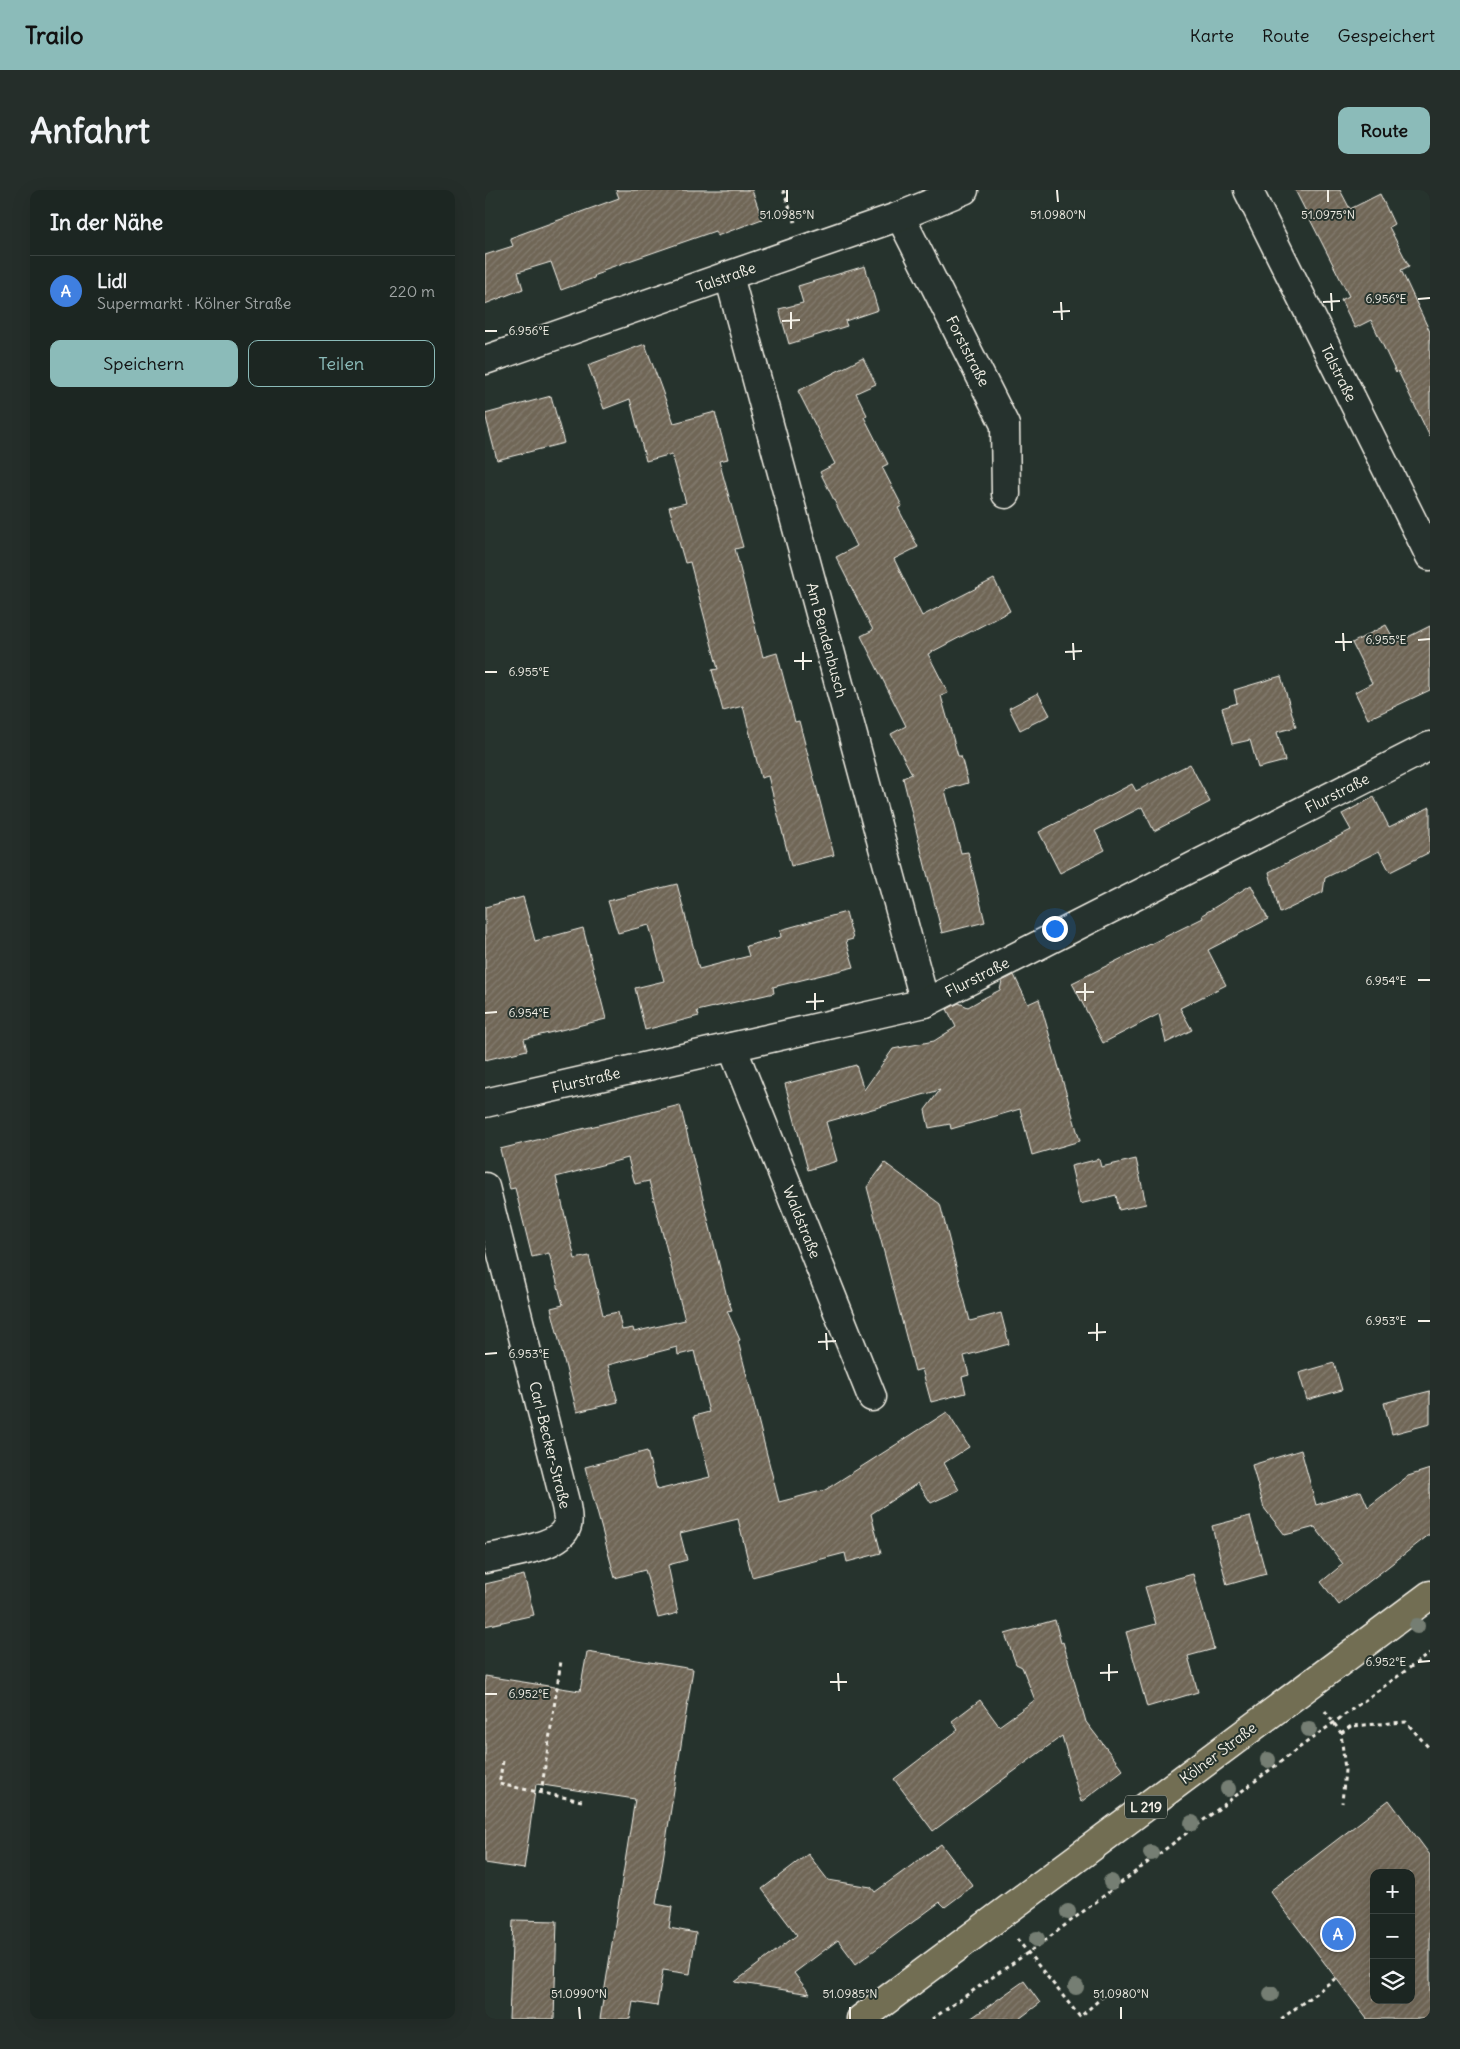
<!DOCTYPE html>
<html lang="de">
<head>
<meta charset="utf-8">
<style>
	:root { --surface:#1c2622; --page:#252e2a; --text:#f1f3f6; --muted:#a0a5a5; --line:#3a4340; --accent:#8bbbb9 }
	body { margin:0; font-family:Delius,sans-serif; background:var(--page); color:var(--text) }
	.controls { position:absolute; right:15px; bottom:15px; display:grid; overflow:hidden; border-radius:10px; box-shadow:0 5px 20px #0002 }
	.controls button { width:45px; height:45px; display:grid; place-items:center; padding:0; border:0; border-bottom:1px solid var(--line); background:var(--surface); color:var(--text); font:25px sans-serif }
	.you { position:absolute; left:569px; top:738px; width:18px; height:18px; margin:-12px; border:4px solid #fff; border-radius:50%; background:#1a73e8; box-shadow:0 0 0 8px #1a73e833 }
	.badge { display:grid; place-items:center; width:32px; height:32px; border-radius:50%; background:var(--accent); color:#fff; font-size:16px; font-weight:700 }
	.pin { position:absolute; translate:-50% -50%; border:2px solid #fff; box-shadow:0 1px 5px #0006 }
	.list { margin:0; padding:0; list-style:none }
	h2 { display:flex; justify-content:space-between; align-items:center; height:65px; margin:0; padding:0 20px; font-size:21px }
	h2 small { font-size:16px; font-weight:400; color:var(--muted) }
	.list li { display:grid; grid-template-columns:32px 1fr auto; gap:15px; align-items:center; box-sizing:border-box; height:70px; padding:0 20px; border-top:1px solid var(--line) }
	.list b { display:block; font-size:19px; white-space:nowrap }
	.list p { margin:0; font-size:16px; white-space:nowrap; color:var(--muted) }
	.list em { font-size:16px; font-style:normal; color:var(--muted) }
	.actions { display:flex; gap:10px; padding:15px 20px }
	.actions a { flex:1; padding:11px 0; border:1px solid var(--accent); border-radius:10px; text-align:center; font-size:18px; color:var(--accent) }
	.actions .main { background:var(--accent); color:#111 }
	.icon { flex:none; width:28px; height:28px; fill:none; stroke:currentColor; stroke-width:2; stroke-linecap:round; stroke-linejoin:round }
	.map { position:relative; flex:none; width:945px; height:1829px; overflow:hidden; border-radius:10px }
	header { display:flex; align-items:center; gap:30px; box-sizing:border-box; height:70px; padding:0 25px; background:var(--accent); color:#111 }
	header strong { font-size:24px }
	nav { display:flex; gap:28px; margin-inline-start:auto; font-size:18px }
	.intro { display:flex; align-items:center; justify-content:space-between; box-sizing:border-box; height:120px; padding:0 30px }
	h1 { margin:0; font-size:35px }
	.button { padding:12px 22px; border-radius:10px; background:var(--accent); color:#111; font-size:18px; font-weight:700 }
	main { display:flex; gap:30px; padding:0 30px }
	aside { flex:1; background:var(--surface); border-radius:10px; box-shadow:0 5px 20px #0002 }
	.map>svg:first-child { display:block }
	.building { fill:url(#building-hatch); stroke:#f4f1e8; fill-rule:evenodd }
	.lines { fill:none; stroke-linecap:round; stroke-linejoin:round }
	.minor-casing { stroke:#f4f1e8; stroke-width:31 }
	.major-casing { stroke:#f4f1e8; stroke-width:31 }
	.path { stroke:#f4f1e8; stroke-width:3; stroke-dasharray:4 4; stroke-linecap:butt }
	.minor { stroke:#26332d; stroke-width:28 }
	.major { stroke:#726e52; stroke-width:28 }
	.tree { fill:#747e73 }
	.ticks { fill:none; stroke:#f4f1e8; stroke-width:2 }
	.labels { text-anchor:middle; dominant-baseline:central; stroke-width:4; stroke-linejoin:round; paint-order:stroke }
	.shield { fill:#26332d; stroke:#b6b8b0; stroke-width:1 }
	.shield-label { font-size:14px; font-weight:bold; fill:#f4f1e8 }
	.street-label { font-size:15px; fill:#f4f1e8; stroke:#26332d }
	.ticks-label { font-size:12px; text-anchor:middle; fill:#f4f1e8; stroke:#26332d; stroke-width:4; stroke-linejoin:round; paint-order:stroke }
</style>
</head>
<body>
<header>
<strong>Trailo</strong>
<nav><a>Karte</a><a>Route</a><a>Gespeichert</a></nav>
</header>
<div class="intro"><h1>Anfahrt</h1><a class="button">Route</a></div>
<main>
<aside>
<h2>In der Nähe<small></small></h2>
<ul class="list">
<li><span class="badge" style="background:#3f7fe0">A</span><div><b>Lidl</b><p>Supermarkt · Kölner Straße</p></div><em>220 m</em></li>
</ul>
<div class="actions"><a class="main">Speichern</a><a>Teilen</a></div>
</aside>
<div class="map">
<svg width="945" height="1829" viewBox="0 0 945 1829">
	<defs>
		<pattern id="building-hatch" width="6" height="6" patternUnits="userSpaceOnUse" patternTransform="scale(1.25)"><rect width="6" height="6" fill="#6f6657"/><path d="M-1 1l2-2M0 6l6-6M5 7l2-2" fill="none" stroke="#847c6f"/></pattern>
	</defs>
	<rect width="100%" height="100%" fill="#26332d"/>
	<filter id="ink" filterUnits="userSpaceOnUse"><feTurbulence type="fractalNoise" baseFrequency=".02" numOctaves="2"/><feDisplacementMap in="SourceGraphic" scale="10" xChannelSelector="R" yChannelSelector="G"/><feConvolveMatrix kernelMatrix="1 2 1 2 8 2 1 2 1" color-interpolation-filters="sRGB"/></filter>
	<g filter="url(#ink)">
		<g class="building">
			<path d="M 131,0 L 267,0 L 277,29 L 232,46 L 230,41 L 118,80 L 119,82 L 110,85 L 109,88 L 76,100 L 66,72 L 33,82 L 38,99 L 0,114 L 0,65 L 28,56 L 25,48 L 134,8 Z"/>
			<path d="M 810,0 L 855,0 L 865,19 L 895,4 L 909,34 L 904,37 L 924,76 L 916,80 L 945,142 L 945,247 L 913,181 L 911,183 L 886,130 L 870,138 L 856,110 L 864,106 Z"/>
			<path d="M 380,76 L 393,120 L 360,131 L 362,136 L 304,154 L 294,119 L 318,113 L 313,96 Z"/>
			<path d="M 160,154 L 189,233 L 230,222 L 243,269 L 234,271 L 258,357 L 250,359 L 278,467 L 292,463 L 310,532 L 314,531 L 349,665 L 306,676 L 283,586 L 276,588 L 258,516 L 238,521 L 227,480 L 233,479 L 205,372 L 200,373 L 184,317 L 201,313 L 187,264 L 161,271 L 145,209 L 119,219 L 103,175 Z"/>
			<path d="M 378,168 L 391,194 L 371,203 L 382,225 L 379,227 L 403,274 L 397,277 L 417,316 L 413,318 L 433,357 L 409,369 L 437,426 L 509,389 L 525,421 L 443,464 L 463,503 L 456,506 L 473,566 L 476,566 L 483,593 L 460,600 L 476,663 L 483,662 L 500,732 L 457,743 L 418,588 L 427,584 L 406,544 L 421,536 L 376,446 L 388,440 L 351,367 L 372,356 L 335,282 L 350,274 L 313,201 Z"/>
			<path d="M 66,206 L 79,253 L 12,270 L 0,224 Z"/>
			<path d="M 901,435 L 911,453 L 945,436 L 945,500 L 883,529 L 870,502 L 887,493 L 867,453 Z"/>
			<path d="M 796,486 L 811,537 L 792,542 L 800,571 L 773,578 L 765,550 L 747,554 L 737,518 L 752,513 L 749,500 Z"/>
			<path d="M 553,503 L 565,525 L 535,540 L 524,518 Z"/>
			<path d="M 705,574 L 725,612 L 669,641 L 657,617 L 610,641 L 620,660 L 575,683 L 554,642 L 647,594 L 651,601 Z"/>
			<path d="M 889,607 L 904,637 L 945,617 L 945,662 L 905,682 L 894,661 L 840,688 L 838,702 L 795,723 L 784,682 L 866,640 L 857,624 Z"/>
			<path d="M 192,694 L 214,779 L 264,766 L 261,756 L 296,747 L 295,740 L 361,722 L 368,749 L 361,751 L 369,777 L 288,797 L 289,803 L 212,821 L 214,826 L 160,840 L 150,798 L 179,791 L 164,735 L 133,743 L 123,711 Z"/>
			<path d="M 766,695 L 783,729 L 723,760 L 741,795 L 695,818 L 707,840 L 681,853 L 674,824 L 618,853 L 587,793 L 718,728 L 717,725 Z"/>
			<path d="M 38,707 L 50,751 L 98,738 L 121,829 L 39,849 L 42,860 L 0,870 L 0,717 Z"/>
			<path d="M 529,785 L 543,814 L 554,809 L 595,951 L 547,965 L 535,919 L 466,939 L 465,934 L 444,938 L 440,920 L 455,900 L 341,932 L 352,971 L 323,980 L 300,894 L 371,875 L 379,900 L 408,859 L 449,851 L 471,837 L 462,819 L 474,813 L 483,817 L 499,808 L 515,800 L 517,791 Z"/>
			<path d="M 195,915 L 242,1107 L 247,1120 L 242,1121 L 255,1150 L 253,1151 L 294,1312 L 340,1300 L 462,1222 L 484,1257 L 459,1273 L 474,1300 L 446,1313 L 433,1293 L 386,1324 L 396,1363 L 362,1372 L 360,1363 L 267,1387 L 253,1329 L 195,1343 L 202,1370 L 183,1375 L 193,1423 L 173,1428 L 160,1380 L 130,1388 L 100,1277 L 162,1261 L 172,1300 L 225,1287 L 209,1226 L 224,1222 L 209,1161 L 193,1165 L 192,1157 L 123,1175 L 133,1212 L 92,1222 L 66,1118 L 78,1115 L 64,1063 L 47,1067 L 30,998 L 25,999 L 15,959 ZM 143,968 L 150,994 L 164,991 L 200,1130 L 149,1142 L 148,1138 L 137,1140 L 133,1122 L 118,1125 L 104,1066 L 90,1069 L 71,987 Z"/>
			<path d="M 614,969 L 616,977 L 651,969 L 661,1014 L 634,1020 L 631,1005 L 595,1014 L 586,976 Z"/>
			<path d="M 400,973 L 455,1014 L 485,1131 L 516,1123 L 524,1154 L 479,1166 L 484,1185 L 477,1187 L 481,1203 L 446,1212 L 437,1179 L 430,1181 L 382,997 Z"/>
			<path d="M 849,1173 L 857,1200 L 822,1210 L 814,1183 Z"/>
			<path d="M 945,1201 L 945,1234 L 907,1244 L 899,1213 Z"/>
			<path d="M 816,1260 L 831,1315 L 876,1301 L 883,1317 L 923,1286 L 945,1279 L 945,1344 L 854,1415 L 836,1392 L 858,1374 L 830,1337 L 800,1345 L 779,1318 L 767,1275 Z"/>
			<path d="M 765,1326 L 781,1384 L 742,1395 L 727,1336 Z"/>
			<path d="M 708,1384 L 729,1459 L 703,1466 L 713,1502 L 662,1517 L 641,1442 L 671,1434 L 660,1397 Z"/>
			<path d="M 39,1385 L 49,1425 L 0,1436 L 0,1394 Z"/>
			<path d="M 570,1430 L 576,1453 L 578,1452 L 601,1532 L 638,1580 L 596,1612 L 577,1546 L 448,1641 L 409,1589 L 473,1540 L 467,1531 L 495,1510 L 514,1536 L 550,1510 L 537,1477 L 531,1474 L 520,1444 Z"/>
			<path d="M 102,1462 L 208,1479 L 171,1714 L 187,1717 L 184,1738 L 211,1743 L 205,1784 L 178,1780 L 172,1816 L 148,1812 L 145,1829 L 115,1829 L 150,1609 L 51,1594 L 39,1679 L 0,1673 L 0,1486 L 95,1501 Z"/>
			<path d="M 904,1610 L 945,1665 L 945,1829 L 882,1829 L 785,1701 ZM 889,1683 L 926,1683 L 926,1810 L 889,1810 Z"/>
			<path d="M 456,1654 L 488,1696 L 460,1717 L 455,1712 L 371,1774 L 353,1750 L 309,1783 L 325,1804 L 250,1792 L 312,1745 L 277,1699 L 323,1664 L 343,1690 L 386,1697 L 390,1702 Z"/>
			<path d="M 28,1730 L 72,1731 L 69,1829 L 24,1829 Z"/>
			<path d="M 539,1791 L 555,1813 L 534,1829 L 485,1829 Z"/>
		</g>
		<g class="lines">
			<g class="minor-casing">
				<g id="minor">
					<path d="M 763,0 L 945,366"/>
					<path d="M 415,26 L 520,235 L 521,304"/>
					<path d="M 244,86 L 440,813"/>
					<path d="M 0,170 L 415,26 L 479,0"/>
					<path d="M 247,857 L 387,1207"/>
					<path d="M 0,913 L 440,813 L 945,556"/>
					<path d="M 0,997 L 81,1316 C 82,1322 84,1331 82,1336 C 75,1358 20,1364 0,1369"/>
				</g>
			</g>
			<g class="major-casing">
				<path id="major" d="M 376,1829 L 945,1405"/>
			</g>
			<g class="path">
				<path d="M 298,0 L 310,32"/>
				<path d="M 840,1521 L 856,1543 L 860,1580 L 857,1613"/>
				<path d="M 856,1543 L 866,1536 L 921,1532 L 945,1559"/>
				<path d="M 18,1571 L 14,1594 L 97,1611"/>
				<path d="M 56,1603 L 76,1471"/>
				<path d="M 532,1749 L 595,1827 L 624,1801"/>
				<path d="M 447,1829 L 554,1755 L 811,1560 L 945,1463"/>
				<path d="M 796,1829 L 851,1788"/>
			</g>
			<use href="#minor" class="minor"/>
			<use href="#major" class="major"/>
		</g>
		<g class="tree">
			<circle cx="932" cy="1436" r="8"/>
			<circle cx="824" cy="1539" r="8"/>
			<circle cx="783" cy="1570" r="8"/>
			<circle cx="743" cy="1599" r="8"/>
			<circle cx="707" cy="1633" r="8"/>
			<circle cx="666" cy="1663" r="8"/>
			<circle cx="626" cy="1692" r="8"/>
			<circle cx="583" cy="1722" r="8"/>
			<circle cx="552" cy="1749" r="8"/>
			<circle cx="591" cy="1797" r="8"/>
			<circle cx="786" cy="1804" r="8"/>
		</g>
	</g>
	<path class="ticks" d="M 302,0 L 302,12M 572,0 L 573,12M 843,0 L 843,12M 846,103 L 847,121M 933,109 L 945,108M 576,112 L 577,130M 838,112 L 855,111M 306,122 L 306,139M 568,122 L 585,121M 297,131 L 315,130M 0,141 L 12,141M 858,443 L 859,461M 933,450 L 945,449M 850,452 L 867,452M 588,453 L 589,470M 318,462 L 318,480M 580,462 L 597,461M 309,471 L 327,471M 0,482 L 12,482M 933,790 L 945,790M 600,793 L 600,811M 591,802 L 609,802M 330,803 L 330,820M 321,812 L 339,811M 0,823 L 12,822M 933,1131 L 945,1131M 612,1133 L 612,1151M 341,1143 L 342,1160M 603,1143 L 621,1142M 333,1152 L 351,1151M 0,1164 L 12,1163M 933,1472 L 945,1471M 624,1474 L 624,1491M 353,1483 L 354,1501M 615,1483 L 633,1482M 345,1492 L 362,1492M 0,1504 L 12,1504M 94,1817 L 95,1829M 365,1817 L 365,1829M 636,1817 L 636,1829"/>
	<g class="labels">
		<rect class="shield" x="640" y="1605.5" width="42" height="23" rx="4"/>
		<g class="shield-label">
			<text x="661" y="1617">L 219</text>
		</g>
		<g class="street-label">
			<text transform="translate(241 87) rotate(-20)">Talstraße</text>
			<text transform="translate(483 161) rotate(63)">Forststraße</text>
			<text transform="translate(854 183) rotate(64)">Talstraße</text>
			<text transform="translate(342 450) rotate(75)">Am Bendenbusch</text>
			<text transform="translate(852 603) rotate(-27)">Flurstraße</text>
			<text transform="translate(492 787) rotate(-27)">Flurstraße</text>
			<text transform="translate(101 890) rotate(-13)">Flurstraße</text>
			<text transform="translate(317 1032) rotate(68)">Waldstraße</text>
			<text transform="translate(65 1255) rotate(76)">Carl-Becker-Straße</text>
			<text transform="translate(733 1563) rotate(-37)">Kölner Straße</text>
		</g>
	</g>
	<g class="ticks-label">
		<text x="302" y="29">51.0985°N</text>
		<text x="573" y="29">51.0980°N</text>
		<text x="843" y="29">51.0975°N</text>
		<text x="901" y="113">6.956°E</text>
		<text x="44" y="145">6.956°E</text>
		<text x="901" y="454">6.955°E</text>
		<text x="44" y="486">6.955°E</text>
		<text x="901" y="795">6.954°E</text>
		<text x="44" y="827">6.954°E</text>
		<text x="901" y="1135">6.953°E</text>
		<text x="44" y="1168">6.953°E</text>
		<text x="901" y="1476">6.952°E</text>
		<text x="44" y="1508">6.952°E</text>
		<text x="94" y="1808">51.0990°N</text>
		<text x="365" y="1808">51.0985°N</text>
		<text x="636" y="1808">51.0980°N</text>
	</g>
</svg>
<div class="controls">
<button>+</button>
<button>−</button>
<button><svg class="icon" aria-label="layers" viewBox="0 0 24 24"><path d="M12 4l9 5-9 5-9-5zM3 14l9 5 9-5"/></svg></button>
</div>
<div class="you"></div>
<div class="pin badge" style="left:853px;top:1744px;background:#3f7fe0">A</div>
</div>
</main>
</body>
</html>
